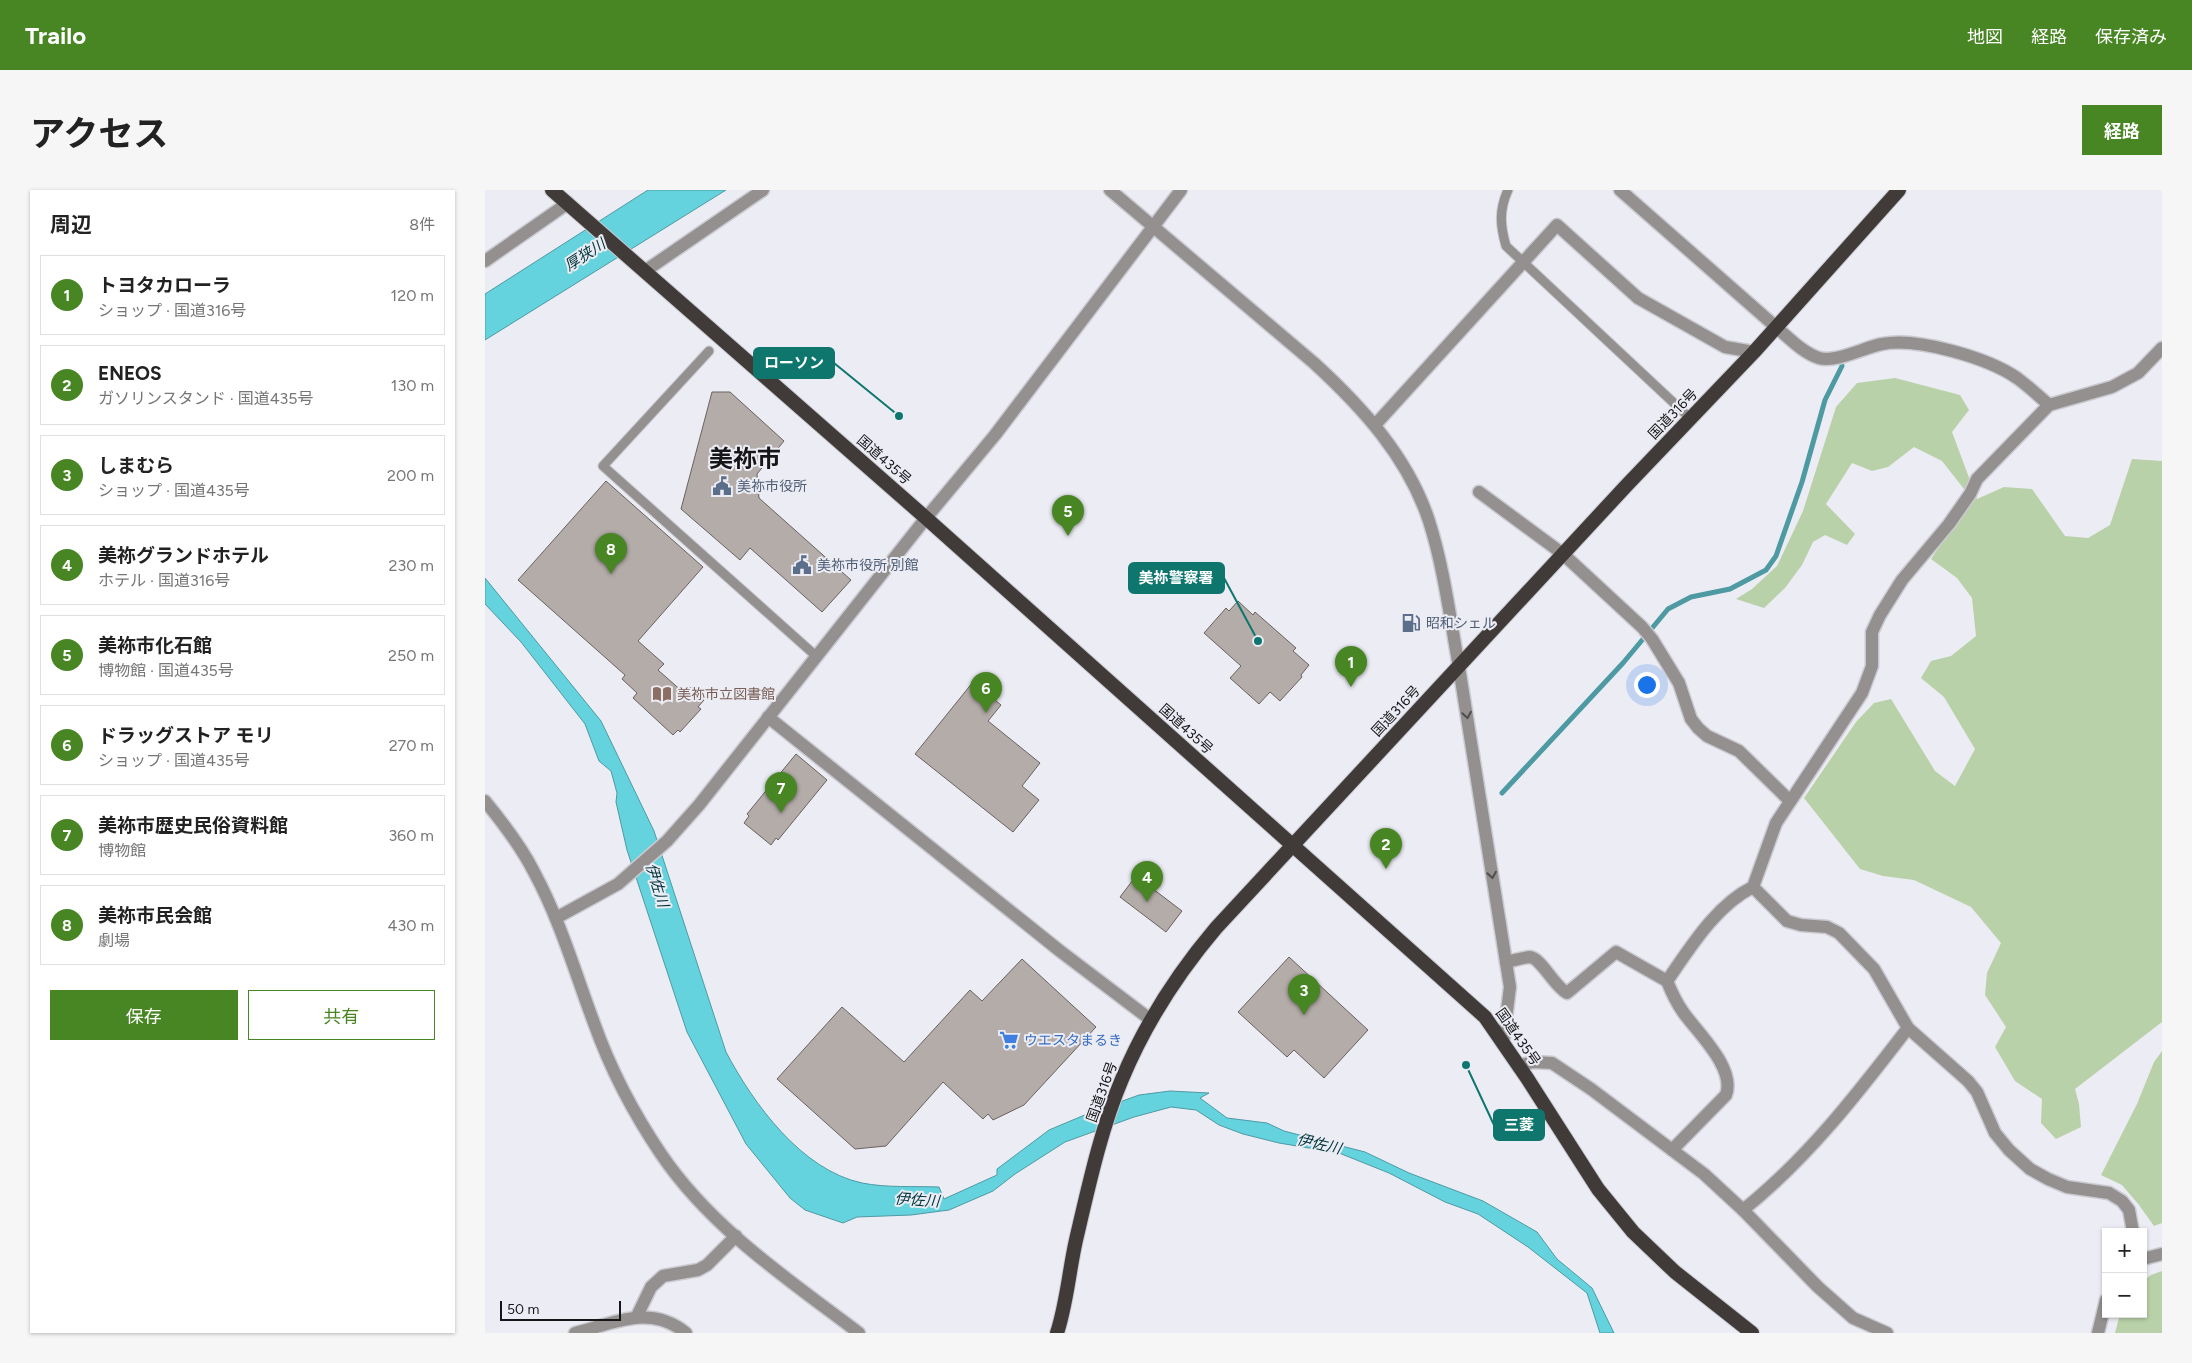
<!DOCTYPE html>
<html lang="ja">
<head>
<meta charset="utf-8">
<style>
	:root { --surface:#fff; --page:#f6f6f6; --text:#222; --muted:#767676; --line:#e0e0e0; --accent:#488523 }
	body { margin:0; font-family:Figtree,"Noto Sans JP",sans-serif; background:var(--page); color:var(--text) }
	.controls { position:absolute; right:15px; bottom:15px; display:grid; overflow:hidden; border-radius:0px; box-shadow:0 1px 4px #0004 }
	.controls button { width:45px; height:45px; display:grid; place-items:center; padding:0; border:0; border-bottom:1px solid var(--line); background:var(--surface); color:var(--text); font:25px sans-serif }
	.scale { position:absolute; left:15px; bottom:12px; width:121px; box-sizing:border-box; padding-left:5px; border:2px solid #161619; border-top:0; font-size:14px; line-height:18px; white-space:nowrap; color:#161619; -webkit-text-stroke:4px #ececf4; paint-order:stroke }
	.you { position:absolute; left:1161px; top:494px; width:18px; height:18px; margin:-12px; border:4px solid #fff; border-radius:50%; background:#1a73e8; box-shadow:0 0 0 8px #1a73e833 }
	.badge { display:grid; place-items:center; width:32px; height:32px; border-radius:50%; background:var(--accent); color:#fff; font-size:16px; font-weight:700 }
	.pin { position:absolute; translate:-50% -41px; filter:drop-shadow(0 1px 2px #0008) }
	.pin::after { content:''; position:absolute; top:26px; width:18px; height:15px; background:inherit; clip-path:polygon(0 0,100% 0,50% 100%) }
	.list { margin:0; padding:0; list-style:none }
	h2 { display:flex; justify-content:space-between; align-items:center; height:65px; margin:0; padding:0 20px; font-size:21px }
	h2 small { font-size:16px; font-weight:400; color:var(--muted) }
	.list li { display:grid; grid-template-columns:32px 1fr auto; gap:15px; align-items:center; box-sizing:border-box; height:80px; margin:0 10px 10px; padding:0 10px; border:1px solid var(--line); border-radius:0px }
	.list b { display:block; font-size:19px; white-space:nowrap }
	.list p { margin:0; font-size:16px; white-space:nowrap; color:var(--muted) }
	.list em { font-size:16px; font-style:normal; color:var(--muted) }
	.actions { display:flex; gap:10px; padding:15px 20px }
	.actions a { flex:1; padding:11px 0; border:1px solid var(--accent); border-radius:0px; text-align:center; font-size:18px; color:var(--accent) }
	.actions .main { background:var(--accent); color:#fff }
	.map { position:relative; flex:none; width:1677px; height:1143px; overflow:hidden; border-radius:0px }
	header { display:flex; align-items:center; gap:30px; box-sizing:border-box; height:70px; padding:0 25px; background:var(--accent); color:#fff }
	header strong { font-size:24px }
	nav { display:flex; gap:28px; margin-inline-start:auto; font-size:18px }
	.intro { display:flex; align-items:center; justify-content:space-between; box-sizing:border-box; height:120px; padding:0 30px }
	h1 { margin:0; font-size:35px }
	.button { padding:12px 22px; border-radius:0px; background:var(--accent); color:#fff; font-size:18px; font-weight:700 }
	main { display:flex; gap:30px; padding:0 30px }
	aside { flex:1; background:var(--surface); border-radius:0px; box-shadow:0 1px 4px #0004 }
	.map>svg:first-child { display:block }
	.green { fill:#b9d1a8 }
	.water { fill:#65d3de; stroke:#4d9aa3 }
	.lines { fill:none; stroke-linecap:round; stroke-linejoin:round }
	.stream { stroke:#4d9aa3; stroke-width:5 }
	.building { fill:#b4aca9; stroke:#69625f }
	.service-casing { stroke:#cacad1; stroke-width:11 }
	.minor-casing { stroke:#cacad1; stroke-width:15 }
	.tertiary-casing { stroke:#cacad1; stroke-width:15 }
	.trunk-casing { stroke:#cacad1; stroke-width:16 }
	.service { stroke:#94908f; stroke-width:9 }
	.minor { stroke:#94908f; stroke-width:12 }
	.tertiary { stroke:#94908f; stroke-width:12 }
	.trunk { stroke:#403a38; stroke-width:14 }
	.oneway { stroke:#4f4d4e }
	.labels { text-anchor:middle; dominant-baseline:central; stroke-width:4; stroke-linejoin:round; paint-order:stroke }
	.street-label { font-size:14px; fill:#161619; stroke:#ececf4 }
	.service-label { font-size:14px; fill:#4e5e75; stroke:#ececf4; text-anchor:start }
	.education-label { font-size:14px; fill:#785e54; stroke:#ececf4; text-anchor:start }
	.shop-label { font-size:14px; fill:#366cbe; stroke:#ececf4; text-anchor:start }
	.water-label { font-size:15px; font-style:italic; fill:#00363b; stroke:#ececf4 }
	.town-label { font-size:24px; font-weight:bold; fill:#161619; stroke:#ececf4 }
	.leader { fill:none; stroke:#0f766e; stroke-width:2 }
	.callout-dot { fill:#0f766e; stroke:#ececf4; stroke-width:2 }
	.callout { fill:#0f766e; stroke:#0f766e; stroke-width:2 }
	.callout-label { font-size:15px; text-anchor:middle; font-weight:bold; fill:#fff }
</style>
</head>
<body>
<header>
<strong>Trailo</strong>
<nav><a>地図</a><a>経路</a><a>保存済み</a></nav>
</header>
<div class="intro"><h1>アクセス</h1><a class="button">経路</a></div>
<main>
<aside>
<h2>周辺<small>8件</small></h2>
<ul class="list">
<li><span class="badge">1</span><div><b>トヨタカローラ</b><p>ショップ · 国道316号</p></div><em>120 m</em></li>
<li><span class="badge">2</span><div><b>ENEOS</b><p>ガソリンスタンド · 国道435号</p></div><em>130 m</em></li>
<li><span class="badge">3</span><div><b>しまむら</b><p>ショップ · 国道435号</p></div><em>200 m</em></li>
<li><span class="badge">4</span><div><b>美祢グランドホテル</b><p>ホテル · 国道316号</p></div><em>230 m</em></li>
<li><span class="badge">5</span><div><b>美袮市化石館</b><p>博物館 · 国道435号</p></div><em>250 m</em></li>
<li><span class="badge">6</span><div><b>ドラッグストア モリ</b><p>ショップ · 国道435号</p></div><em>270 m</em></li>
<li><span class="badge">7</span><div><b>美袮市歴史民俗資料館</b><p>博物館</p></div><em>360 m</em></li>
<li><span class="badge">8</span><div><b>美祢市民会館</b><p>劇場</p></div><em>430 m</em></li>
</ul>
<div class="actions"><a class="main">保存</a><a>共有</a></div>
</aside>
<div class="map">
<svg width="1677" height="1143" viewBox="0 0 1677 1143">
	<rect width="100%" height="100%" fill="#ececf4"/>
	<g class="green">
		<path d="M 1410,188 L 1475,205 L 1484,220 L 1467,242 L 1492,309 L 1519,297 L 1547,299 L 1580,346 L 1603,348 L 1625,335 L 1647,269 L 1677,271 L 1677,832 L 1590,899 L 1594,914 L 1596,937 L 1571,949 L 1556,933 L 1557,909 L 1530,891 L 1510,857 L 1521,837 L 1500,805 L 1502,783 L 1516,753 L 1486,717 L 1429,690 L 1398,686 L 1375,679 L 1319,608 L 1371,532 L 1389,513 L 1406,509 L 1450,581 L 1470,596 L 1490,559 L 1459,507 L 1436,488 L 1446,471 L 1466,466 L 1491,446 L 1487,408 L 1472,388 L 1446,369 L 1477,322 L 1479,299 L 1457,271 L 1429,257 L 1403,277 L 1387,281 L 1367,273 L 1341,314 L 1370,344 L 1362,355 L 1340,345 L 1328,352 L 1317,375 L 1300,398 L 1279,418 L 1251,409 L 1267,399 L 1292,376 L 1318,321 L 1351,217 L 1372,193 Z"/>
		<path d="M 1677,861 L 1677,1033 L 1669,1036 L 1654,1015 L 1637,995 L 1616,985 L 1652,914 L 1669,872 Z"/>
		<path d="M 1677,1081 L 1677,1143 L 1630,1143 L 1635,1124 L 1658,1124 L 1658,1091 L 1666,1085 Z"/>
	</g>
	<g class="water">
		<path d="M 163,0 L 241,0 L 0,150 L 0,104 Z"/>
		<path d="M 0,388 L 116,531 L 169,641 L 241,862 C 268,913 316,980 377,993 C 402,998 429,996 454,997 L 459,1009 L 512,985 L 512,979 L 564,940 L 602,924 L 654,905 L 685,901 L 724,903 L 715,908 L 742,928 L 782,933 L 799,941 L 880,962 L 924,983 L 998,1011 L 1052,1042 L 1072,1069 L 1107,1098 L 1129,1143 L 1115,1143 L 1102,1103 L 1043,1057 L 993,1024 L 960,1012 L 904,983 L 854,963 L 794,953 L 758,944 L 734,935 L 711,920 L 686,917 L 649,927 L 580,952 L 530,984 L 508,1001 L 464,1020 L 426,1025 L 372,1027 L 358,1033 L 320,1020 L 305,1008 L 261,954 L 202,842 L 142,660 L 131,612 L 132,603 L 126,581 L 114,571 L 100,534 L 36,452 L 0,414 Z"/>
	</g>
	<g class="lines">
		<path class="stream" d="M 1017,603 L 1138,473 L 1183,419 L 1206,407 L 1245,399 L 1281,380 L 1291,366 L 1317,292 L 1340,210 L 1357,176"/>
	</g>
	<g class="building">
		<path d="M 227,202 L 245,202 L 299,251 L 272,284 L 274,308 L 366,390 L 337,422 L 265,358 L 255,370 L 196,319 Z"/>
		<path d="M 121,291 L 218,377 L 153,451 L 179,474 L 173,480 L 199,503 L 205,497 L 219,510 L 213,517 L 216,519 L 195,542 L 193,540 L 188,545 L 148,508 L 152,503 L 137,489 L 140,485 L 33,390 Z"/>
		<path d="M 753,411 L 768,425 L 770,422 L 811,458 L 808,461 L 824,475 L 816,485 L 817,487 L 795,511 L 785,502 L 774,514 L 745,488 L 756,476 L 719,443 L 741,418 L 744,421 Z"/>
		<path d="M 488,492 L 516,515 L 503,531 L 555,573 L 537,596 L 554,610 L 528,642 L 430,564 Z"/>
		<path d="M 311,564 L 342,590 L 293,650 L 291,648 L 286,655 L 259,633 L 264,626 L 262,624 Z"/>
		<path d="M 651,686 L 697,721 L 681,742 L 635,707 Z"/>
		<path d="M 804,767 L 883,840 L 839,888 L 809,860 L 802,867 L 753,822 Z"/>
		<path d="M 537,769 L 611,837 L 539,915 L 508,930 L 503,924 L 498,929 L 458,892 L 401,956 L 370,959 L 292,889 L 357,817 L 419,872 L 485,800 L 497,811 Z"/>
	</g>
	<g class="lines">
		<g class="service-casing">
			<g id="service">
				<path d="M 1023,0 C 1014,20 1015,35 1021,56 L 1206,229"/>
				<path d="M 224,161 L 118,276 L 331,466"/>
			</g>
		</g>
		<g class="minor-casing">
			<g id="minor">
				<path d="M 0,71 L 83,13"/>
				<path d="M 160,81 L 278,0"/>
				<path d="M 1291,137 C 1303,147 1318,163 1334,168 C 1351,173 1380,157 1397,154 C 1432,147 1503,168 1532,188 C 1543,196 1554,206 1564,215"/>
				<path d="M 890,235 L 1072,35 L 1153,108 L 1240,157 L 1269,162"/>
				<path d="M 994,302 L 1078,364 L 1157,437 L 1167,449 L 1194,493 L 1206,529 L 1213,538 L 1222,546 L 1254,561 L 1305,611"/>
				<path d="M 974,477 L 1025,797 L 1018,853"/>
				<path d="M 1268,697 L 1302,731 L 1316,735 L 1342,737 L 1354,743 L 1389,779 L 1423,838 L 1483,891 L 1492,902 L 1510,943 L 1524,960 L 1545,979 L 1563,989 L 1582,997 L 1624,1003 L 1637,1011 L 1644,1020 L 1648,1042"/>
				<path d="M 1021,772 C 1027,771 1040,767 1045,767 C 1056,768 1069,796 1082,803 L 1131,762 L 1182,791 C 1205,758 1231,715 1268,697 L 1291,633 L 1377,503 L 1387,476 L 1387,442 L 1395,425 L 1417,390 L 1464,334 L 1485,304 L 1492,289 L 1564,215 L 1627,197 L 1653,183 L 1677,158"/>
				<path d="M 1182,791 C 1186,801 1191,812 1198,822 C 1212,842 1251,878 1241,905 L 1187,960"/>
				<path d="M 1033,876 L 1048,872 L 1067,873 L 1106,899 L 1219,984 L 1258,1020 L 1333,1097 L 1368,1128 L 1402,1143"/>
				<path d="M 1258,1020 C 1323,968 1373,903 1423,838"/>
				<path d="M 1658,1069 L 1677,1064"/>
				<path d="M 152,1126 L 166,1097 L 178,1086 L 213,1080 L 222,1075 L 251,1046"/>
				<path d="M 90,1143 C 130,1133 165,1114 201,1143"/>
				<path d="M 1613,1143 L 1621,1110"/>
			</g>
		</g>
		<g class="tertiary-casing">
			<g id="tertiary">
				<path d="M 625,0 L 829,173 C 877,217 923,267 944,331 C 959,378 965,428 974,477"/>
				<path d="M 1135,0 L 1291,137"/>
				<path d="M 283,527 L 575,761 L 666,830"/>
				<path d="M 0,611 C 18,633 36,656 49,682 C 75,730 90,782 109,833 C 125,878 149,924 176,964 C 226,1038 304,1090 374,1143"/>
				<path d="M 71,728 L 133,694 L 182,651 L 214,615 L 441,328 L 510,245 L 696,0"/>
			</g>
		</g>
		<g class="trunk-casing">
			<g id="trunk">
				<path d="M 67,0 L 441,328 L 1000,827 L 1042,888 L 1113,999 L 1148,1042 L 1190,1082 L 1267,1143"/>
				<path d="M 572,1143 C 582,1112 584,1081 591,1050 C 603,999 616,938 637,889 C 660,834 692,784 731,738 L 1141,296 L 1269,162 L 1414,0"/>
			</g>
		</g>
		<use href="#service" class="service"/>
		<use href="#minor" class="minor"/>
		<use href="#tertiary" class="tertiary"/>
		<use href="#trunk" class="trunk"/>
	</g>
	<defs><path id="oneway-chevron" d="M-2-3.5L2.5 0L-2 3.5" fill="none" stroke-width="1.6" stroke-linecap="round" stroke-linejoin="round" transform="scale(1.25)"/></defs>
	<g class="oneway">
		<use href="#oneway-chevron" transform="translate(982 525) rotate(81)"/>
		<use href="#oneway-chevron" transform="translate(1007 685) rotate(81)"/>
	</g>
	<defs>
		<g id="civic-bare" transform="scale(1.5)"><path d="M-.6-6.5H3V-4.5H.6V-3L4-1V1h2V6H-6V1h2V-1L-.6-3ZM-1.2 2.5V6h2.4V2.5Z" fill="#5c6f8a" stroke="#ececf4" stroke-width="2.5" paint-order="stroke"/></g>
		<g id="fuel-bare" transform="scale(1.5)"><path d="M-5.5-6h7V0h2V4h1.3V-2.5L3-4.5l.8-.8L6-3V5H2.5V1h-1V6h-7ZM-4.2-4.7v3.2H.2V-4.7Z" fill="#5c6f8a" stroke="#ececf4" stroke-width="2.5" paint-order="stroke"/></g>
		<g id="library-bare" transform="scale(1.5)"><path d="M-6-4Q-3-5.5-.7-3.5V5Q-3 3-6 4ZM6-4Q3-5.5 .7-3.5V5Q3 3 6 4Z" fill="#8d6e63" stroke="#ececf4" stroke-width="2.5" paint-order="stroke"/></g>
		<g id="supermarket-bare" transform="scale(1.5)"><path d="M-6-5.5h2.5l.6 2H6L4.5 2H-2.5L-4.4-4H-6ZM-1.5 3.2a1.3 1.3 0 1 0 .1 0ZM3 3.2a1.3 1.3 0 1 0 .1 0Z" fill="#3f7fe0" stroke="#ececf4" stroke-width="2.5" paint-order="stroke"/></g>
	</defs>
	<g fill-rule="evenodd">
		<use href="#civic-bare" x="237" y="296"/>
		<use href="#civic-bare" x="317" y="375"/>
		<use href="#fuel-bare" x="926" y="433"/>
		<use href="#library-bare" x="177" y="504"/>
		<use href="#supermarket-bare" x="524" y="850"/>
	</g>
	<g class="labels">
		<g class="street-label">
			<text transform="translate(1188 224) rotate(-46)">国道316号</text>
			<text transform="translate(399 270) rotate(41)">国道435号</text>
			<text transform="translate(911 521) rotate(-47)">国道316号</text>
			<text transform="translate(701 539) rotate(42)">国道435号</text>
			<text transform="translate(1033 847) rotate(55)">国道435号</text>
			<text transform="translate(617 902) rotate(-70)">国道316号</text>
		</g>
		<g class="service-label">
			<text x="252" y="296">美祢市役所</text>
			<text x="332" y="375">美祢市役所 別館</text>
			<text x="941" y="433">昭和シェル</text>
		</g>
		<g class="education-label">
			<text x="192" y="504">美祢市立図書館</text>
		</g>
		<g class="shop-label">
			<text x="539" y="850">ウエスタまるき</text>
		</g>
		<g class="water-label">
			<text transform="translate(100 65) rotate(-33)">厚狭川</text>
			<text transform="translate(172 695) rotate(73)">伊佐川</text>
			<text transform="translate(834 954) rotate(13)">伊佐川</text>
			<text transform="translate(432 1010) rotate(4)">伊佐川</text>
		</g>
		<g class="town-label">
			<text x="260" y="268">美祢市</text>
		</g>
	</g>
	<path class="leader" d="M414 226L349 173M773 451L739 388M981 875L1009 935"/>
	<g class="callout-dot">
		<circle cx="414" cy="226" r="5"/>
		<circle cx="773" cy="451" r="5"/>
		<circle cx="981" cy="875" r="5"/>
	</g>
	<g class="callout">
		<rect x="269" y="158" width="80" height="30" rx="5"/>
		<rect x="644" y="373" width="95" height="30" rx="5"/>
		<rect x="1009" y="920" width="50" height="30" rx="5"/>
	</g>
	<g class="callout-label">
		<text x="309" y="178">ローソン</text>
		<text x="691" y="393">美祢警察署</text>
		<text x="1034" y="940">三菱</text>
	</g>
</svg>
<div class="controls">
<button>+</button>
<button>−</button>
</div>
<div class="scale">50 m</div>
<div class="you"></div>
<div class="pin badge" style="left:866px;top:497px">1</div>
<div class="pin badge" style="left:901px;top:679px">2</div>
<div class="pin badge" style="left:819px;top:825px">3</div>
<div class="pin badge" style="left:662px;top:712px">4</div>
<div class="pin badge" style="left:583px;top:346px">5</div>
<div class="pin badge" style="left:501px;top:523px">6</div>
<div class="pin badge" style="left:296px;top:623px">7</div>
<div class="pin badge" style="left:126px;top:384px">8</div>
</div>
</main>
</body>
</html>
